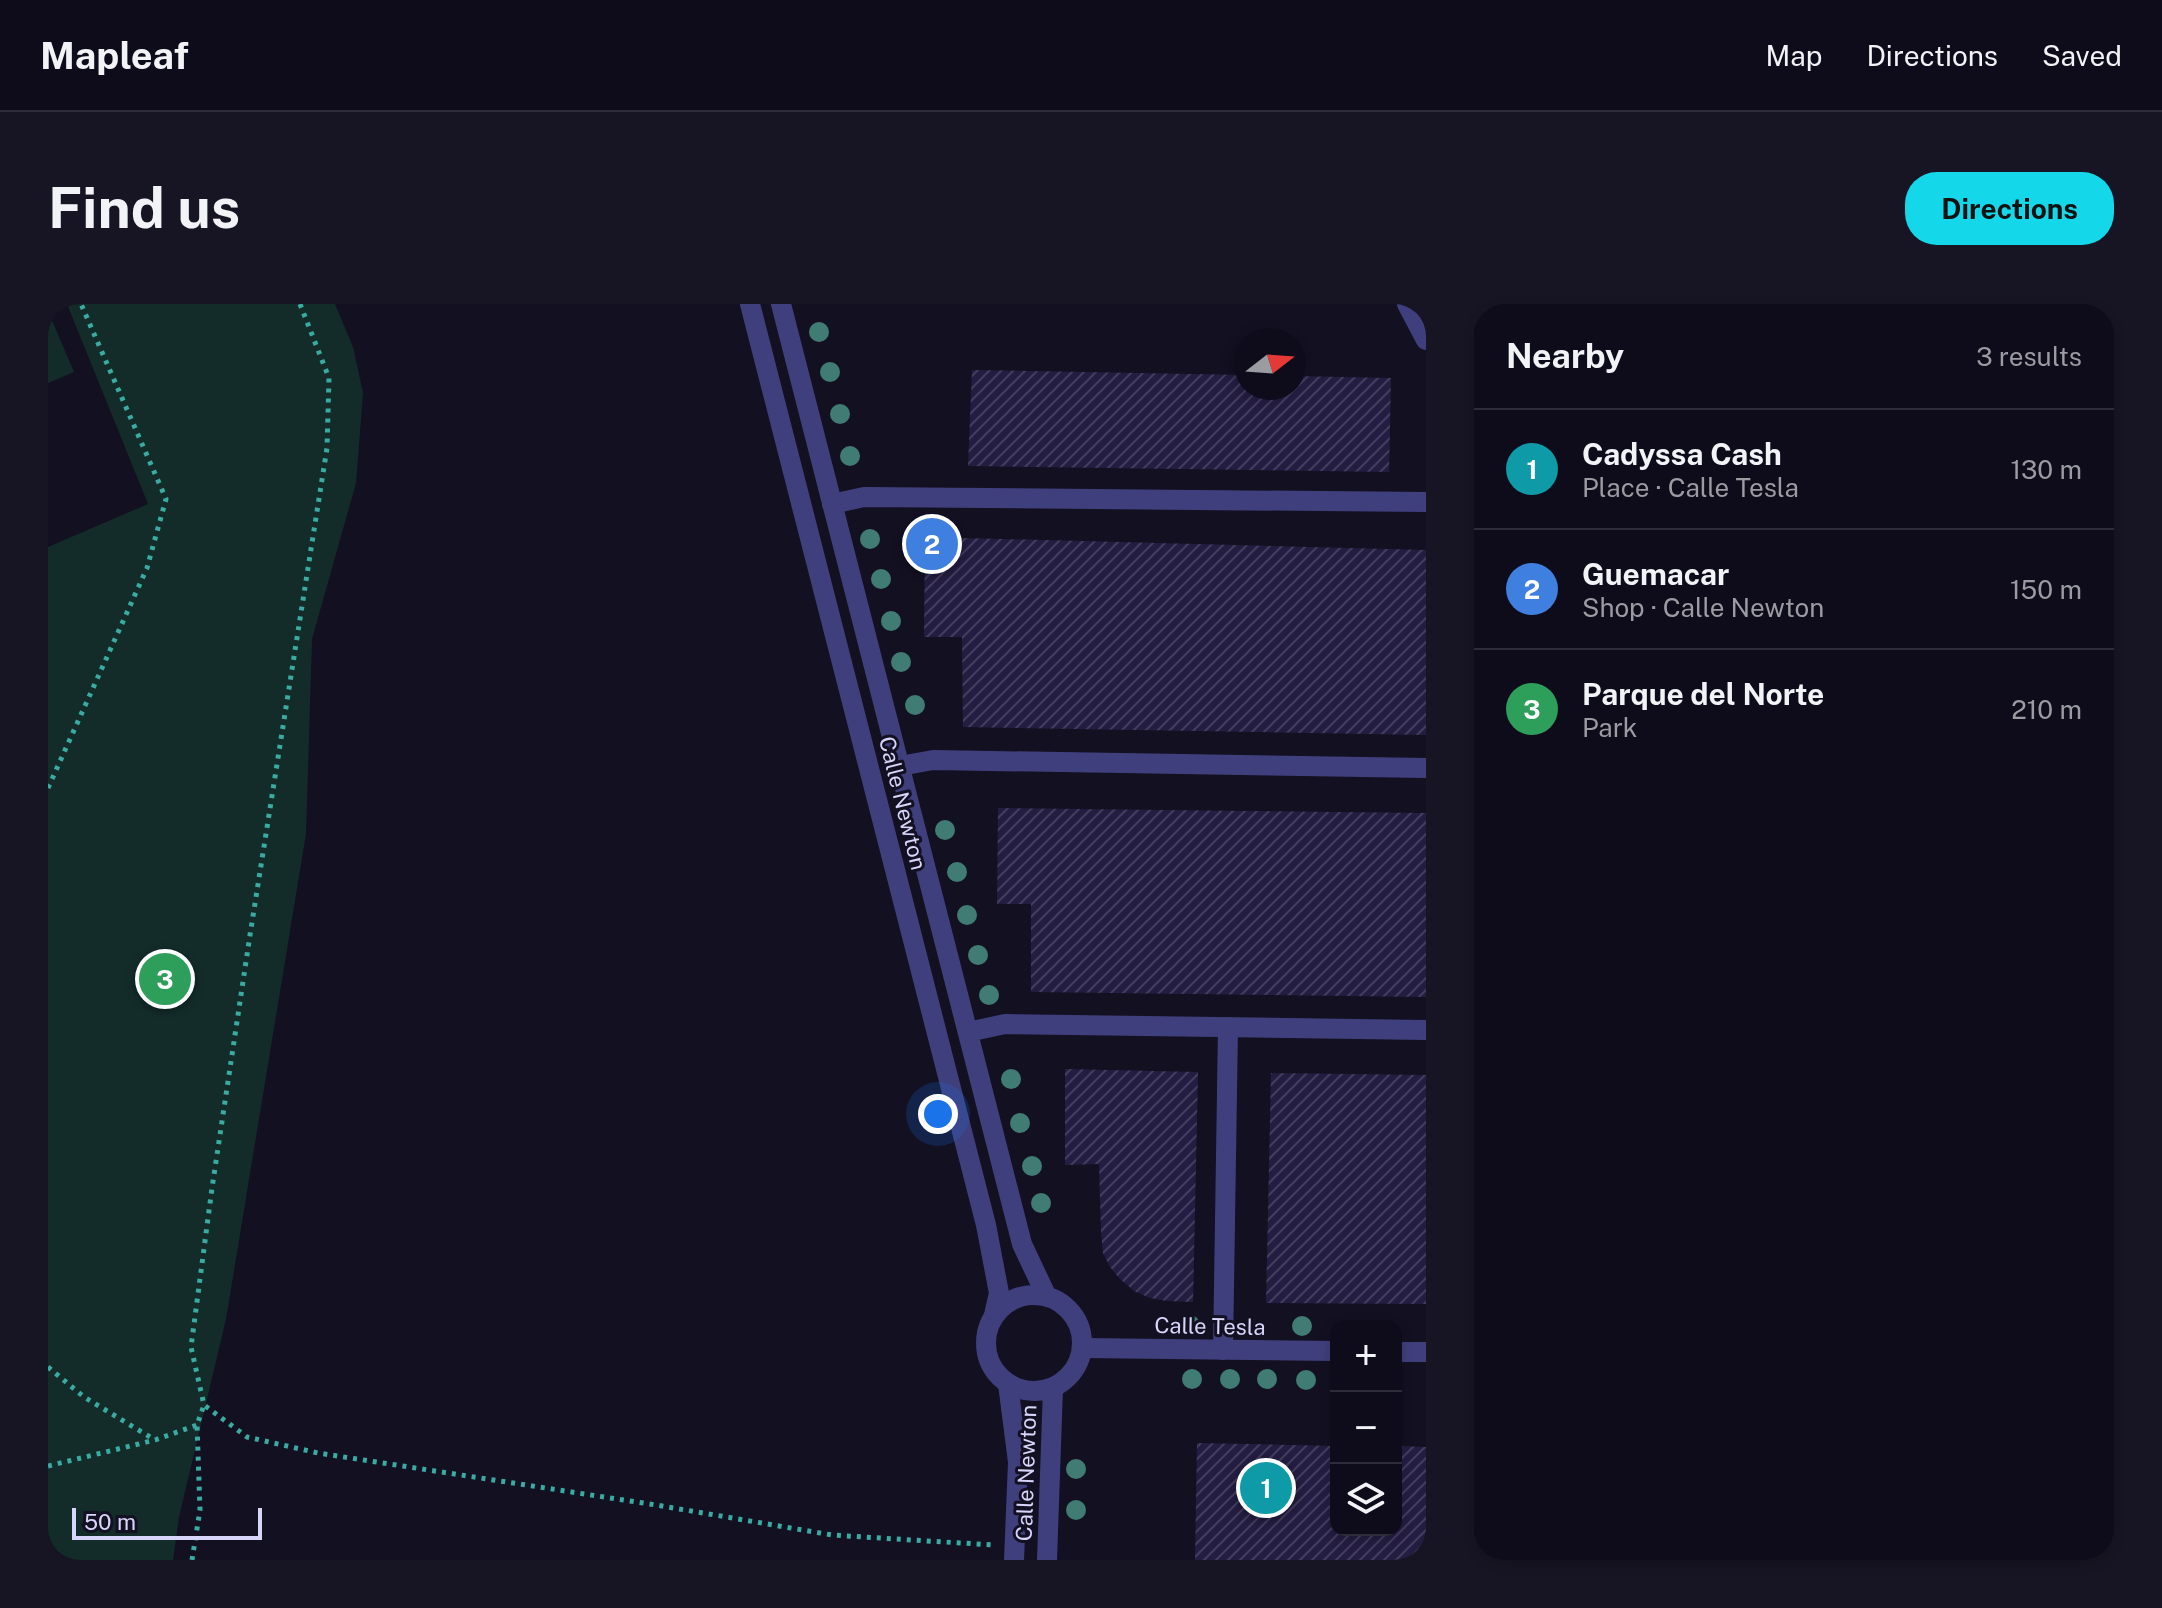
<!DOCTYPE html>
<html lang="en">
<head>
<meta charset="utf-8">
<style>
	:root { --surface:#0e0c1a; --page:#171523; --text:#f1f3f6; --muted:#9b9ba2; --line:#2e2c39; --accent:#14d7e9 }
	body { margin:0; font-family:"Public Sans",sans-serif; background:var(--page); color:var(--text) }
	.controls { position:absolute; right:24px; bottom:24px; display:grid; overflow:hidden; border-radius:16px; box-shadow:0 4px 12px #0003 }
	.controls button { width:72px; height:72px; display:grid; place-items:center; padding:0; border:0; border-bottom:2px solid var(--line); background:var(--surface); color:var(--text); font:40px sans-serif }
	.compass { position:absolute; left:1186px; top:24px; width:72px; height:72px; border-radius:50%; background:var(--surface); box-shadow:0 4px 12px #0003; rotate:73deg }
	.scale { position:absolute; left:24px; bottom:20px; width:190px; box-sizing:border-box; padding-left:8px; border:4px solid #d8d5fb; border-top:0; font-size:22px; line-height:28px; white-space:nowrap; color:#d8d5fb; -webkit-text-stroke:6px #131022; paint-order:stroke }
	.you { position:absolute; left:890px; top:810px; width:28px; height:28px; margin:-20px; border:6px solid #fff; border-radius:50%; background:#1a73e8; box-shadow:0 0 0 12px #1a73e833 }
	.badge { display:grid; place-items:center; width:52px; height:52px; border-radius:50%; background:var(--accent); color:#fff; font-size:26px; font-weight:700 }
	.pin { position:absolute; translate:-50% -50%; border:4px solid #fff; box-shadow:0 2px 8px #0006 }
	.list { margin:0; padding:0; list-style:none }
	h2 { display:flex; justify-content:space-between; align-items:center; height:104px; margin:0; padding:0 32px; font-size:34px }
	h2 small { font-size:26px; font-weight:400; color:var(--muted) }
	.list li { display:grid; grid-template-columns:52px 1fr auto; gap:24px; align-items:center; box-sizing:border-box; height:120px; padding:0 32px; border-top:2px solid var(--line) }
	.list b { display:block; font-size:30px; white-space:nowrap }
	.list p { margin:0; font-size:26px; white-space:nowrap; color:var(--muted) }
	.list em { font-size:26px; font-style:normal; color:var(--muted) }
	.icon { flex:none; width:44px; height:44px; fill:none; stroke:currentColor; stroke-width:2; stroke-linecap:round; stroke-linejoin:round }
	.map { position:relative; flex:none; width:1378px; height:1256px; overflow:hidden; border-radius:32px }
	header { display:flex; align-items:center; gap:48px; box-sizing:border-box; height:112px; padding:0 40px; background:var(--surface); border-bottom:2px solid var(--line) }
	header strong { font-size:38px }
	nav { display:flex; gap:44px; margin-inline-start:auto; font-size:28px }
	.intro { display:flex; align-items:center; justify-content:space-between; box-sizing:border-box; height:192px; padding:0 48px }
	h1 { margin:0; font-size:56px }
	.button { padding:20px 36px; border-radius:32px; background:var(--accent); color:#111; font-size:28px; font-weight:700 }
	main { display:flex; gap:48px; padding:0 48px }
	aside { flex:1; background:var(--surface); border-radius:32px; box-shadow:0 4px 12px #0003 }
	.map>svg:first-child { display:block }
	.green { fill:#132c2a }
	.building { fill:url(#building-hatch) }
	.lines { fill:none; stroke-linecap:round; stroke-linejoin:round }
	.path { stroke:#39aba2; stroke-width:5; stroke-dasharray:4 6; stroke-linecap:butt }
	.street { stroke:#403f7d; stroke-width:20 }
	.tree { fill:#417c74 }
	.labels { text-anchor:middle; dominant-baseline:central; stroke-width:6; stroke-linejoin:round; paint-order:stroke }
	.street-label { font-size:22px; fill:#d8d5fb; stroke:#131022 }
</style>
</head>
<body>
<header>
<strong>Mapleaf</strong>
<nav><a>Map</a><a>Directions</a><a>Saved</a></nav>
</header>
<div class="intro"><h1>Find us</h1><a class="button">Directions</a></div>
<main>
<div class="map">
<svg width="1378" height="1256" viewBox="0 0 1378 1256">
	<defs>
		<pattern id="building-hatch" width="6" height="6" patternUnits="userSpaceOnUse" patternTransform="scale(2)"><rect width="6" height="6" fill="#241d42"/><path d="M-1 1l2-2M0 6l6-6M5 7l2-2" fill="none" stroke="#433d5e"/></pattern>
	</defs>
	<rect width="100%" height="100%" fill="#131022"/>
	<g class="green">
		<path d="M 19,0 L 287,0 L 305,43 L 315,89 L 308,179 L 264,335 L 258,530 L 178,1015 L 131,1213 L 125,1256 L 0,1256 L 0,243 L 100,200 Z"/>
		<path d="M 0,7 L 26,68 L 0,79 Z"/>
	</g>
	<g class="building">
		<path d="M 924,66 L 1198,71 L 1198,84 L 1246,84 L 1246,72 L 1343,74 L 1341,168 L 920,162 Z"/>
		<path d="M 877,233 L 1378,246 L 1378,431 L 915,423 L 914,333 L 876,333 Z"/>
		<path d="M 950,504 L 1378,509 L 1378,693 L 983,688 L 983,600 L 949,600 Z"/>
		<path d="M 1017,765 L 1150,768 L 1145,998 L 1119,997 L 1102,994 L 1086,987 L 1071,974 L 1062,963 L 1055,949 L 1053,928 L 1051,860 L 1017,861 Z"/>
		<path d="M 1223,769 L 1378,771 L 1378,1000 L 1218,999 Z"/>
		<path d="M 1149,1139 L 1288,1142 L 1288,1226 L 1348,1226 L 1348,1142 L 1378,1143 L 1378,1256 L 1147,1256 Z"/>
	</g>
	<g class="lines">
		<g class="path">
			<path d="M 252,0 L 281,74 L 279,144 L 202,631 L 164,884 L 143,1043 L 156,1101 L 199,1133 L 270,1149 L 608,1201 L 784,1231 L 945,1241"/>
			<path d="M 0,484 L 99,264 L 118,195 L 33,0"/>
			<path d="M 0,1063 L 36,1093 L 107,1136"/>
			<path d="M 0,1162 L 107,1136 L 149,1121"/>
			<path d="M 144,1256 L 152,1206 L 149,1121 L 156,1101"/>
		</g>
		<g class="street">
			<path d="M 702,0 L 938,921 L 951,989 L 946,1011"/>
			<path d="M 733,0 L 974,940 L 998,991"/>
			<path d="M 1359,0 L 1378,36"/>
			<path d="M 784,200 L 816,193 L 1378,198"/>
			<path d="M 852,462 L 885,456 L 1378,464"/>
			<path d="M 920,728 L 957,720 L 1378,726"/>
			<circle cx="986" cy="1039" r="48"/>
			<path d="M 1035,1044 L 1288,1047"/>
			<path d="M 1175,1046 L 1180,723"/>
			<path d="M 1348,1048 L 1378,1048"/>
			<path d="M 960,1080 L 970,1158 L 966,1256"/>
			<path d="M 999,1256 L 1005,1084"/>
		</g>
	</g>
	<g class="tree">
		<circle cx="771" cy="28" r="10"/>
		<circle cx="782" cy="68" r="10"/>
		<circle cx="792" cy="110" r="10"/>
		<circle cx="802" cy="152" r="10"/>
		<circle cx="822" cy="235" r="10"/>
		<circle cx="833" cy="275" r="10"/>
		<circle cx="843" cy="317" r="10"/>
		<circle cx="853" cy="358" r="10"/>
		<circle cx="867" cy="401" r="10"/>
		<circle cx="897" cy="526" r="10"/>
		<circle cx="909" cy="568" r="10"/>
		<circle cx="919" cy="611" r="10"/>
		<circle cx="930" cy="651" r="10"/>
		<circle cx="941" cy="691" r="10"/>
		<circle cx="963" cy="775" r="10"/>
		<circle cx="972" cy="819" r="10"/>
		<circle cx="984" cy="862" r="10"/>
		<circle cx="993" cy="899" r="10"/>
		<circle cx="1142" cy="1021" r="10"/>
		<circle cx="1254" cy="1022" r="10"/>
		<circle cx="1144" cy="1075" r="10"/>
		<circle cx="1182" cy="1075" r="10"/>
		<circle cx="1219" cy="1075" r="10"/>
		<circle cx="1258" cy="1076" r="10"/>
		<circle cx="1028" cy="1165" r="10"/>
		<circle cx="1028" cy="1206" r="10"/>
	</g>
	<g class="labels">
		<g class="street-label">
			<text transform="translate(855 499) rotate(76)">Calle Newton</text>
			<text transform="translate(1162 1022) rotate(1)">Calle Tesla</text>
			<text transform="translate(978 1169) rotate(-88)">Calle Newton</text>
		</g>
	</g>
</svg>
<div class="controls">
<button>+</button>
<button>−</button>
<button><svg class="icon" aria-label="layers" viewBox="0 0 24 24"><path d="M12 4l9 5-9 5-9-5zM3 14l9 5 9-5"/></svg></button>
</div>
<svg class="compass" viewBox="-18 -18 36 36"><path d="M0-13l5 13h-10z" fill="#e53935"/><path d="M0 13l5-13h-10z" fill="#9b9ba2"/></svg>
<div class="scale">50 m</div>
<div class="you"></div>
<div class="pin badge" style="left:1218px;top:1184px;background:#0f9aa8">1</div>
<div class="pin badge" style="left:884px;top:240px;background:#3f7fe0">2</div>
<div class="pin badge" style="left:117px;top:675px;background:#2e9e5b">3</div>
</div>
<aside>
<h2>Nearby<small>3 results</small></h2>
<ul class="list">
<li><span class="badge" style="background:#0f9aa8">1</span><div><b>Cadyssa Cash</b><p>Place · Calle Tesla</p></div><em>130 m</em></li>
<li><span class="badge" style="background:#3f7fe0">2</span><div><b>Guemacar</b><p>Shop · Calle Newton</p></div><em>150 m</em></li>
<li><span class="badge" style="background:#2e9e5b">3</span><div><b>Parque del Norte</b><p>Park</p></div><em>210 m</em></li>
</ul>
</aside>
</main>
</body>
</html>
